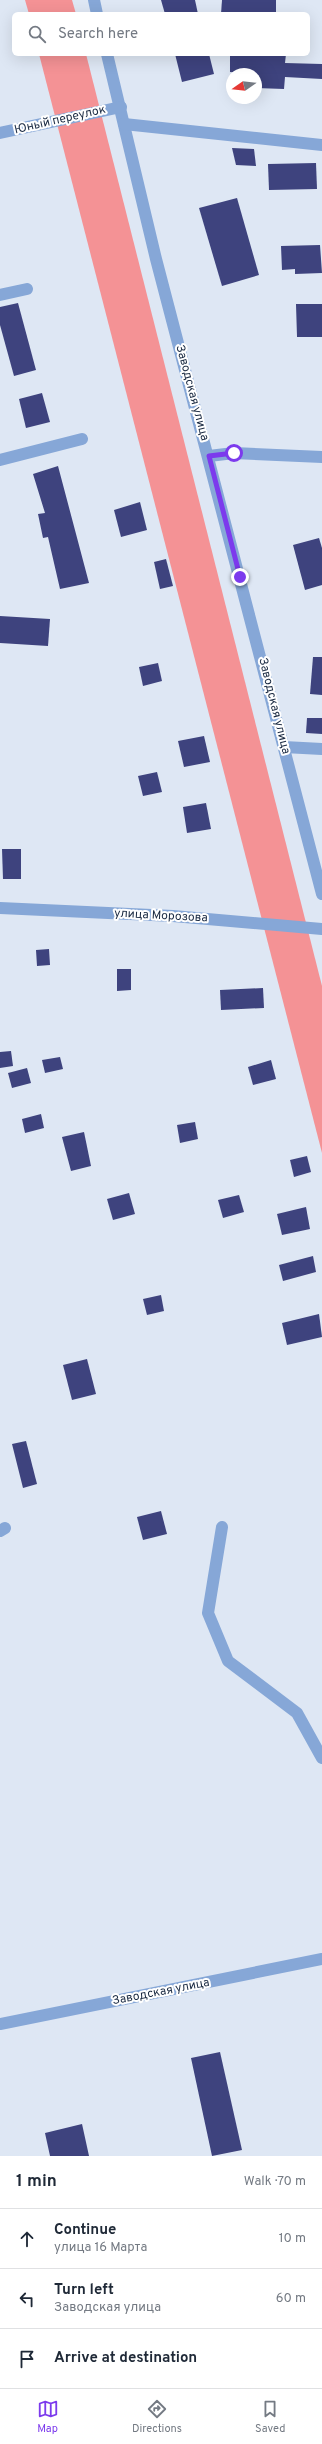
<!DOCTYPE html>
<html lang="en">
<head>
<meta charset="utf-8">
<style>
	:root { --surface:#fff; --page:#f2f2f3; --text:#1f2937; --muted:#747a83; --line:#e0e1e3; --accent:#7c3aed }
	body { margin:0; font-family:Overpass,sans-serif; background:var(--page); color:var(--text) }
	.compass { position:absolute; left:226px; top:68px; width:36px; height:36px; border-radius:50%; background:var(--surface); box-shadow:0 4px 16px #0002; rotate:256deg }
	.stop { position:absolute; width:12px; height:12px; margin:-9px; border:3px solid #7c3aed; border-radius:50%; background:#fff }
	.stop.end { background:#7c3aed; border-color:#fff; box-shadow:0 1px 4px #0008 }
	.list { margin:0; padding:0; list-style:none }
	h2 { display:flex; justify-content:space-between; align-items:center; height:52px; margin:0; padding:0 16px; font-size:17px }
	h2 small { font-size:13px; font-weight:400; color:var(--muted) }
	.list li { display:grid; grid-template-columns:26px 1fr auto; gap:12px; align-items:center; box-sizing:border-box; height:60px; padding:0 16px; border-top:1px solid var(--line) }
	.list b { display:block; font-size:15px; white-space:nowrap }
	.list p { margin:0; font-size:13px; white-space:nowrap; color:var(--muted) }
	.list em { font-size:13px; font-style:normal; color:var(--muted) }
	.icon { flex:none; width:22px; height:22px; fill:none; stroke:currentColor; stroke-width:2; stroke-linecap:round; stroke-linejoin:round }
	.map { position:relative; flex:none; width:322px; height:2156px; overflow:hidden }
	.search { position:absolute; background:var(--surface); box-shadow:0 4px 16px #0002; left:12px; right:12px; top:12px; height:44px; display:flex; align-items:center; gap:10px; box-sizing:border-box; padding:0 14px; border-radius:6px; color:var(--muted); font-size:15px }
	.sheet { height:232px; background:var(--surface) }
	nav { display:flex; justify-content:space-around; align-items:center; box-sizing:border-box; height:56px; border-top:1px solid var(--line); background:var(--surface); font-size:11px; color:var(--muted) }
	nav a { display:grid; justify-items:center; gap:2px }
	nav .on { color:var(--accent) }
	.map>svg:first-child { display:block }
	.forest { fill:#f49295 }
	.building { fill:#3e437e }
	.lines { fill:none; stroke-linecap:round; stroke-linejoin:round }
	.minor { stroke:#86a7d7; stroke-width:12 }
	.route { stroke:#7c3aed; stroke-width:5 }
	.labels { text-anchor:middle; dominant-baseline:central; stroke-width:4; stroke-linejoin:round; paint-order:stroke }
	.street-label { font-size:12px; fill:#192941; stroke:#fff }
</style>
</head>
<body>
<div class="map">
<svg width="322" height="2156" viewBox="0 0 322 2156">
	<rect width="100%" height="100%" fill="#dee7f4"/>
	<g class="forest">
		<path d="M 25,0 L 72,0 L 76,14 L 29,14 Z"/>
		<path d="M 39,54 L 86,54 L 322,986 L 322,1153 Z"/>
	</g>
	<g class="building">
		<path d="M 161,0 L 195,0 L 198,14 L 165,14 Z"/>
		<path d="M 222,0 L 276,0 L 276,14 L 221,14 Z"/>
		<path d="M 175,54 L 209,54 L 214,74 L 182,82 Z"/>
		<path d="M 230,54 L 286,54 L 285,63 L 322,64 L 322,79 L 285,77 L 284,89 L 256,88 L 256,74 L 230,72 Z"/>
		<path d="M 232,148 L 254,149 L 256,166 L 236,165 Z"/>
		<path d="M 316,163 L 317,189 L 269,190 L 268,164 Z"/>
		<path d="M 237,198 L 259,275 L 222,286 L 199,208 Z"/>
		<path d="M 320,245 L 322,273 L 295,274 L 295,269 L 282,270 L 281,246 Z"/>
		<path d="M 18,303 L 36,370 L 14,376 L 0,325 L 0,307 Z"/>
		<path d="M 296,304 L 322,304 L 322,337 L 297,337 Z"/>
		<path d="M 42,393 L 50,422 L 26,428 L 19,399 Z"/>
		<path d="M 58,466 L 89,583 L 60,589 L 48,537 L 43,538 L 38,514 L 45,513 L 33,474 Z"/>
		<path d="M 140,502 L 147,530 L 121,537 L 114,510 Z"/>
		<path d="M 319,538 L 322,548 L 322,585 L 305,590 L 293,545 Z"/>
		<path d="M 166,559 L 173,586 L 160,589 L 154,562 Z"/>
		<path d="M 0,616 L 50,619 L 48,646 L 0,643 Z"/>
		<path d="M 313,657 L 322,657 L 322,695 L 310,694 Z"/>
		<path d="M 158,663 L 162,681 L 143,686 L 139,667 Z"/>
		<path d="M 307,718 L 322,718 L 322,734 L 306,733 Z"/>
		<path d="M 204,736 L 210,762 L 184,767 L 178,741 Z"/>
		<path d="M 157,772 L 162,792 L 143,796 L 138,776 Z"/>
		<path d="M 206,803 L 211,829 L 187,833 L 183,807 Z"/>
		<path d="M 2,849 L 21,849 L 21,879 L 3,879 Z"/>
		<path d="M 49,949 L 50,965 L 37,966 L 36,950 Z"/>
		<path d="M 117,969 L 131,969 L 131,990 L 117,991 Z"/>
		<path d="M 263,988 L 264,1008 L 221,1010 L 220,990 Z"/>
		<path d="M 11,1051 L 13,1066 L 0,1068 L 0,1052 Z"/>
		<path d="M 60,1057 L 63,1069 L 45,1073 L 42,1060 Z"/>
		<path d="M 271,1060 L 276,1079 L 253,1085 L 248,1067 Z"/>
		<path d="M 27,1068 L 31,1083 L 12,1088 L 8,1073 Z"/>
		<path d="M 41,1114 L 44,1128 L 25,1133 L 22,1119 Z"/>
		<path d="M 195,1122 L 198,1139 L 180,1143 L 177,1125 Z"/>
		<path d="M 84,1132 L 91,1166 L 71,1171 L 62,1137 Z"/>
		<path d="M 307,1156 L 311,1172 L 294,1177 L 290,1160 Z"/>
		<path d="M 129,1193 L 135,1214 L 113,1220 L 107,1199 Z"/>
		<path d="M 239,1195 L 244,1212 L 223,1218 L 218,1200 Z"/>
		<path d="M 306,1207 L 310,1229 L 282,1235 L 277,1214 Z"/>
		<path d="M 313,1256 L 316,1272 L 283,1281 L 279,1265 Z"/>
		<path d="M 161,1295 L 164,1311 L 147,1315 L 143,1299 Z"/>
		<path d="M 319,1314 L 322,1337 L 287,1345 L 282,1323 Z"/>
		<path d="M 87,1359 L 96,1394 L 72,1400 L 63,1365 Z"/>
		<path d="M 26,1441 L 37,1484 L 23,1488 L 12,1444 Z"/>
		<path d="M 161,1511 L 167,1534 L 143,1540 L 137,1517 Z"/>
		<path d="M 220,2052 L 242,2150 L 212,2156 L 191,2058 Z"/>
		<path d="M 82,2124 L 89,2156 L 50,2156 L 45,2133 Z"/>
	</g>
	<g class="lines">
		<g class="minor">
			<path d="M 94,0 L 97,14"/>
			<path d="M 107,54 L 156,259 L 322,894"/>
			<path d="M 124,124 L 322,145"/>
			<path d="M 0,133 L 121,107"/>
			<path d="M 0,295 L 27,289"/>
			<path d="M 209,456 L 234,453 L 322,457"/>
			<path d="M 0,460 L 82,439"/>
			<path d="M 284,747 L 322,749"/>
			<path d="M 0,908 L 173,916 L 322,929"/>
			<path d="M 222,1527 L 208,1613 L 228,1661 L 297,1713 L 322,1758"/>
			<path d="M 0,1531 L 5,1528"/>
			<path d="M 0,2024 L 322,1959"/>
		</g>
	</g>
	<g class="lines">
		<path class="route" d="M 234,453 L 209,456 L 240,577"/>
	</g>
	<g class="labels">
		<g class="street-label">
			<text transform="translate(60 120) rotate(-13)">Юный переулок</text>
			<text transform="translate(192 393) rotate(75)">Заводская улица</text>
			<text transform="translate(274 706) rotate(76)">Заводская улица</text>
			<text transform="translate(161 916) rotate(3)">улица Морозова</text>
			<text transform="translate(161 1992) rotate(-11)">Заводская улица</text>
		</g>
	</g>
</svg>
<svg class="compass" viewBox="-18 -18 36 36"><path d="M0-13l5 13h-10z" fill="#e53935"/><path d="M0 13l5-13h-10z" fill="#747a83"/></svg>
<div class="stop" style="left:234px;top:453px"></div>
<div class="stop end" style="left:240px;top:577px"></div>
<div class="search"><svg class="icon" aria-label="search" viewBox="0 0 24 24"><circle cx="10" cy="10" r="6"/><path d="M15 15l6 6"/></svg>Search here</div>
</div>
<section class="sheet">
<h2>1 min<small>Walk · 70 m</small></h2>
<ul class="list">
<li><svg class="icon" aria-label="ahead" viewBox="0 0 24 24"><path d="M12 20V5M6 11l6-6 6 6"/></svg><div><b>Continue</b><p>улица 16 Марта</p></div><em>10 m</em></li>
<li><svg class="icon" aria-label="left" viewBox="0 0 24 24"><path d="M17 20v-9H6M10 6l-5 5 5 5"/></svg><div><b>Turn left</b><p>Заводская улица</p></div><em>60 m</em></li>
<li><svg class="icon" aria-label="arrive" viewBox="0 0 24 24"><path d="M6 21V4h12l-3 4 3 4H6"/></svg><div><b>Arrive at destination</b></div></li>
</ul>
</section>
<nav>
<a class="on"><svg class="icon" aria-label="map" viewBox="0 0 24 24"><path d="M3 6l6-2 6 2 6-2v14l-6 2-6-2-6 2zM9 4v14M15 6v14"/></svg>Map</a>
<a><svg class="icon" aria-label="directions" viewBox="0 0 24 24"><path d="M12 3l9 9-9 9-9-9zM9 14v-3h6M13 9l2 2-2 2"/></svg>Directions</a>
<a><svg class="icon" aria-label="saved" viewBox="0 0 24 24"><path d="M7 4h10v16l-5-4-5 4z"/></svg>Saved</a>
</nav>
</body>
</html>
